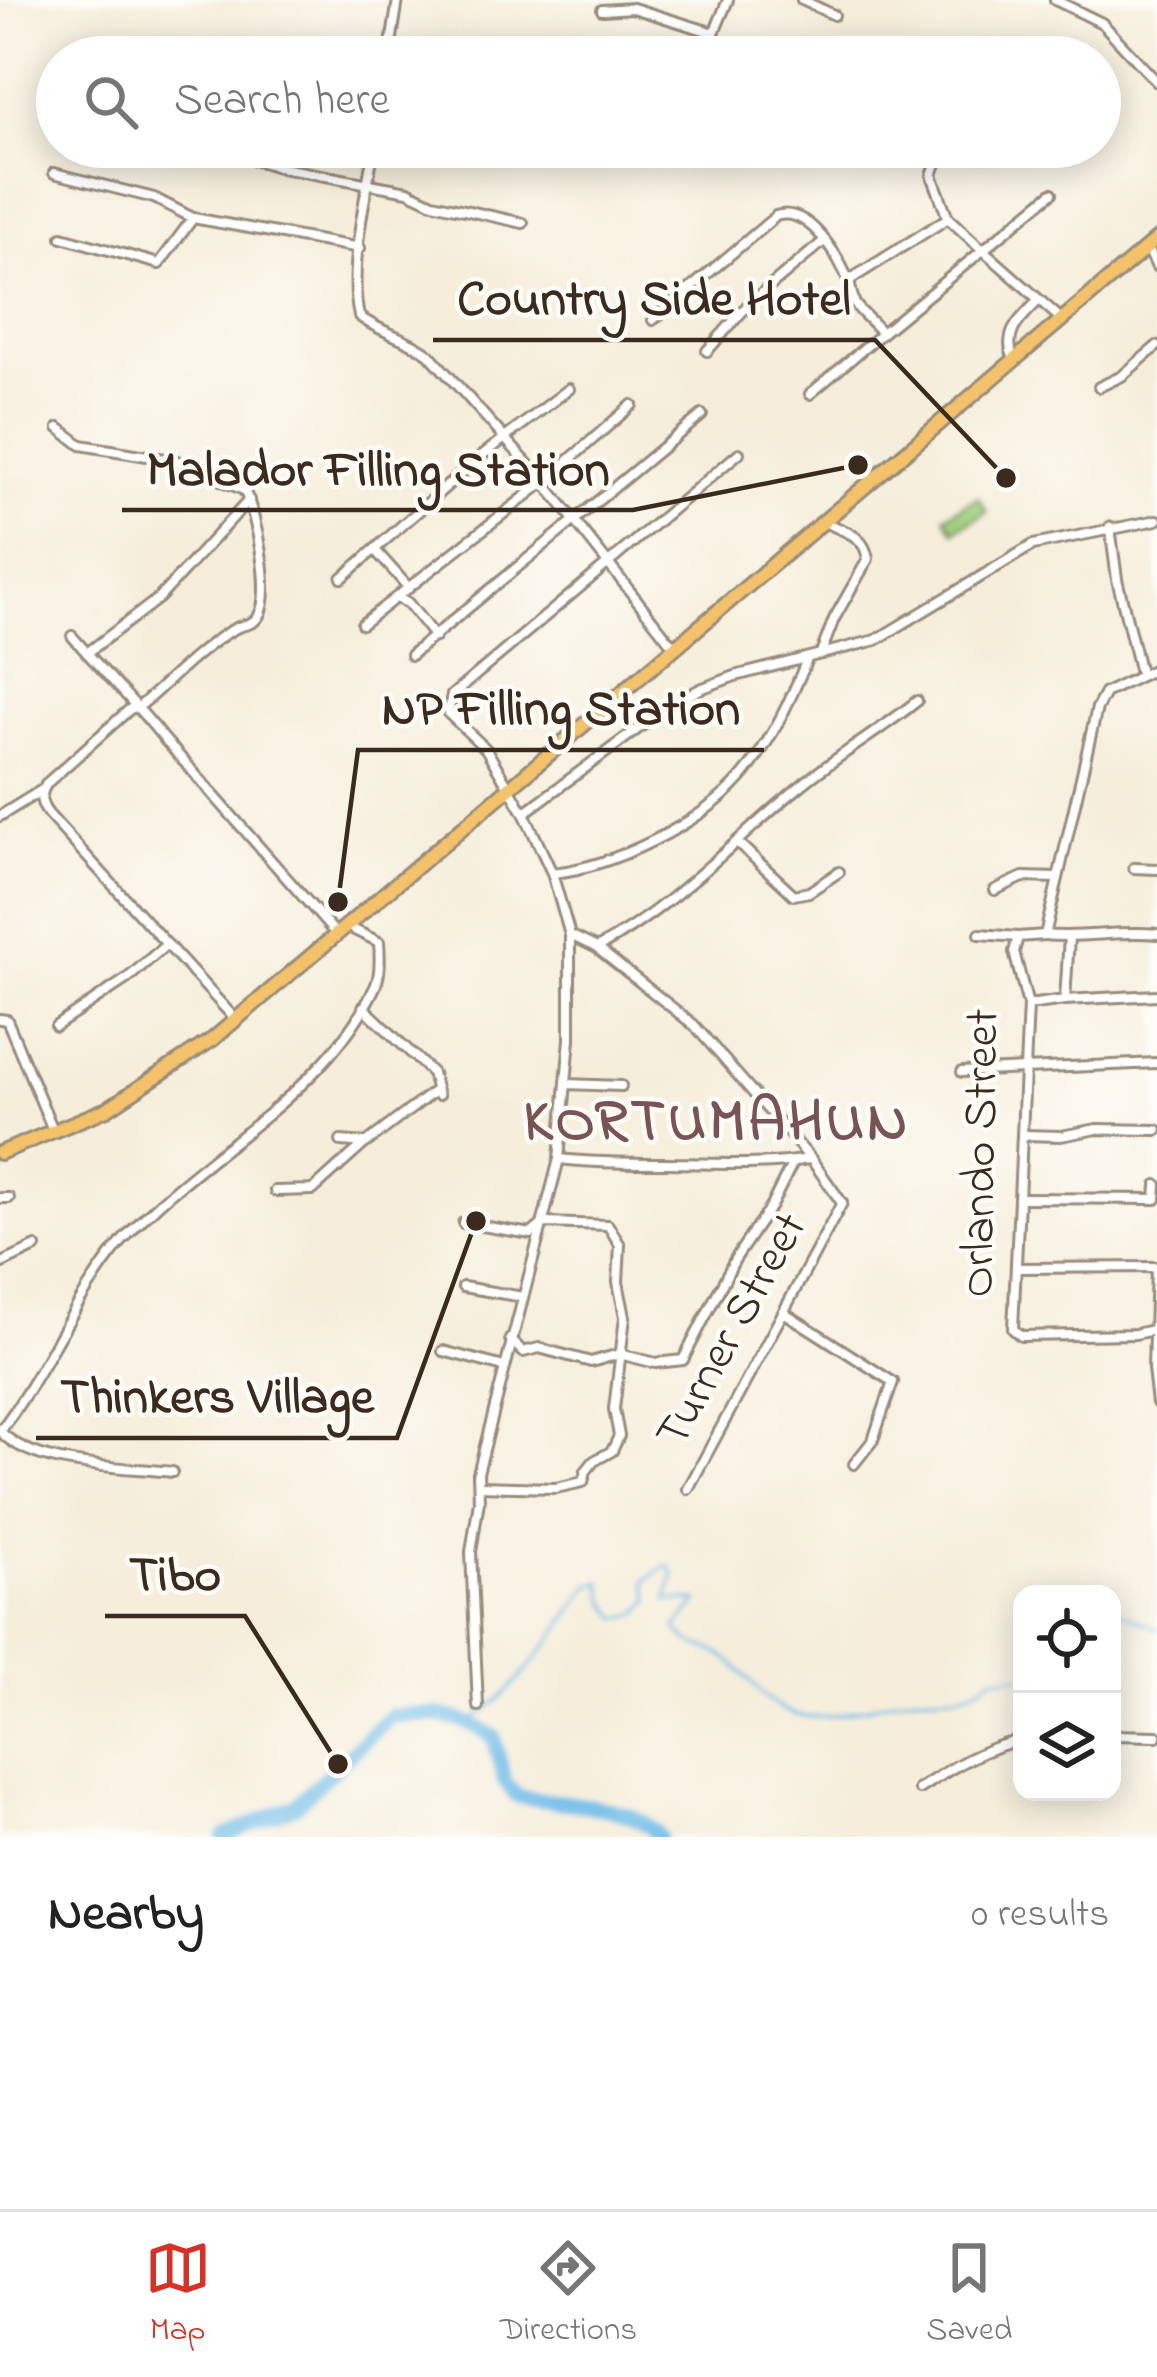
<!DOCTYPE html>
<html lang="en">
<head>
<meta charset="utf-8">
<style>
	:root { --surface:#fff; --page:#f6f6f6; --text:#222; --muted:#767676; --line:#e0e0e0; --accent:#d93025 }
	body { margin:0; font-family:"Indie Flower",sans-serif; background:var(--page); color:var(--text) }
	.controls { position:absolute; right:36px; bottom:36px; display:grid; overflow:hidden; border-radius:24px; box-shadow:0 6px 30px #0003 }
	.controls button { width:108px; height:108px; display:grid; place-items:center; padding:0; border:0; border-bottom:3px solid var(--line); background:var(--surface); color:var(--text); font:60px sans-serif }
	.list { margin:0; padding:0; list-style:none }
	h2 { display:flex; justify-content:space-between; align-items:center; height:156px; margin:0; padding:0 48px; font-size:51px }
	h2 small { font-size:39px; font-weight:400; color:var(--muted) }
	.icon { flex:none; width:66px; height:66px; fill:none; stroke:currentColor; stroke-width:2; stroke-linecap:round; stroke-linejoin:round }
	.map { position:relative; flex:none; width:1157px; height:1837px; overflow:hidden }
	.search { position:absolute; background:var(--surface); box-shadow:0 6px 30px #0003; left:36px; right:36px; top:36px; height:132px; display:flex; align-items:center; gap:30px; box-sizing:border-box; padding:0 42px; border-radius:66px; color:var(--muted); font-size:45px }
	.sheet { height:372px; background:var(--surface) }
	nav { display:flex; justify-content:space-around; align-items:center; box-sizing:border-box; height:168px; border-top:3px solid var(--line); background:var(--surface); font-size:33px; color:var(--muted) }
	nav a { display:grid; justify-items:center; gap:6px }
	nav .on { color:var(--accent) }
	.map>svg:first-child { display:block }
	.green { fill:#9dcd7c; stroke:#6c7c4d; stroke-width:3 }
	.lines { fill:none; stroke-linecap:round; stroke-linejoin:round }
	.stream { stroke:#6fbce9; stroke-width:3 }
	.river { stroke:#6fbce9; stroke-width:15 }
	.minor-casing { stroke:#988c7c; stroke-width:14 }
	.highway-casing { stroke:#988c7c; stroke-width:18 }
	.minor { stroke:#fff; stroke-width:8 }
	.highway { stroke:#f3c26a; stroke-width:12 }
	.labels { text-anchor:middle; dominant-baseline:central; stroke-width:9; stroke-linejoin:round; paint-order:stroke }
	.street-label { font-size:48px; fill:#3b2a1e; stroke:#fdfcf7 }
	.district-label { font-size:60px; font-weight:bold; letter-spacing:3px; fill:#7a5356; stroke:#fdfcf7 }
	.leader { fill:none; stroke:#3b2a1e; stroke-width:4.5 }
	.callout-dot { fill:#3b2a1e; stroke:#fdfcf7; stroke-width:4.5 }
	.callout-label { font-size:51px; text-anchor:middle; font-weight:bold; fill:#3b2a1e; stroke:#fdfcf7; stroke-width:9; stroke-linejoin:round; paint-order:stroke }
</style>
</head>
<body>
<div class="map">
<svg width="1157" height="1837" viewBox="0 0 1157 1837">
	<rect width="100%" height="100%" fill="#fdfcf7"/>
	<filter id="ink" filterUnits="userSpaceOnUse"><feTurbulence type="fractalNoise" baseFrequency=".00833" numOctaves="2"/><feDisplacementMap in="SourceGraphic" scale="24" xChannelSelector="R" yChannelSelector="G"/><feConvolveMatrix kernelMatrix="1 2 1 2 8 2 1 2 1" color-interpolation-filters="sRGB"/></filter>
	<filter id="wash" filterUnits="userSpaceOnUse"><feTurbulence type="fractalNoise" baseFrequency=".004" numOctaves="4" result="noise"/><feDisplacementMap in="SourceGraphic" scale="48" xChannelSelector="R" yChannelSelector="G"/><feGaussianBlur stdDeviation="2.7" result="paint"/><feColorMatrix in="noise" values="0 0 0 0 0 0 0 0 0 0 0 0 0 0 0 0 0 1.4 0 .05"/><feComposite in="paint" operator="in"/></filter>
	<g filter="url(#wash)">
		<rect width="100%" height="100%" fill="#f6eedb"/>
		<path class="green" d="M 978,497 L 987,512 L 954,531 L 945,516 Z"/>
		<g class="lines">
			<g class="stream">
				<path d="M 1112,1607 L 1157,1629"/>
				<path d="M 470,1721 C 515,1695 561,1629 589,1586 L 601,1581 L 607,1604 L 619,1618 L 638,1614 L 650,1600 L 646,1580 L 668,1565 L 674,1574 L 667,1600 L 699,1601 L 676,1628 C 697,1653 701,1642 722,1655 C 736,1664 756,1689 770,1701 C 813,1738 866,1701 913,1696 C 945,1693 967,1700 992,1677 L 1022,1676"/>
			</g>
			<path class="river" d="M 224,1837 L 296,1805 L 390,1716 C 429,1713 461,1714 494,1737 L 504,1780 L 516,1796 C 559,1805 634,1801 659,1837"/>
		</g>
	</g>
	<g filter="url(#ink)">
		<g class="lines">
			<g class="minor-casing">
				<g id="minor">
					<path d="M 802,0 L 834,15"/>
					<path d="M 1055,0 L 1102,23 L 1157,82"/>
					<path d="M 602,10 L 633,8 L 714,33 L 728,0"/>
					<path d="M 389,57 L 398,0"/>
					<path d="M 705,57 L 714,33"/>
					<path d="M 211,147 L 282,168 L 408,191 L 433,203 L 523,223"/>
					<path d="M 374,147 C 366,195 348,270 359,316 C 380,333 407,337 429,354 L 544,482 L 674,647"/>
					<path d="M 942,147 L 932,175 L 948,218"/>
					<path d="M 54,173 L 154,198 L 193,218"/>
					<path d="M 62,237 L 159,264 L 193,218 L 360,248"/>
					<path d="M 1147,247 L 1157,267"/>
					<path d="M 848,281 L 948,218 L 983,250 L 1052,193"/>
					<path d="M 653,320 L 776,216 C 809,205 840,258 850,285 C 850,287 854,302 855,304 C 861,313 874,323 882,333 L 983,250 L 1061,319"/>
					<path d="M 707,351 L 748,305 L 824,241"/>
					<path d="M 1014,359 C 1002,334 1020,319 1037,302"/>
					<path d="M 1099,387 L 1122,376 L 1157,346"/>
					<path d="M 810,394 L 882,333"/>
					<path d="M 59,428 L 81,445 L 177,461 L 244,490 C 256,513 273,595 258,617 C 252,626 242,624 234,629 C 205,644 166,684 140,706 L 130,709 L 47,783 C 39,796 40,804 49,815 L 236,1020"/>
					<path d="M 739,453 L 452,695 L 448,713 L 486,749 L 524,813 L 662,711 L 700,689 L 735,676 L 876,640 L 1033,545 L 1157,520"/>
					<path d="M 1110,527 L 1117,579 L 1140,673"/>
					<path d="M 375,550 L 409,588"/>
					<path d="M 342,578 L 480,457 L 569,389"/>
					<path d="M 396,598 L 408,603 L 435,637"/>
					<path d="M 362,624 L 544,482 L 632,405"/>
					<path d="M 72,636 C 103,672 136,703 165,740 L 336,934"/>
					<path d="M 87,653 L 159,598 L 249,500"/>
					<path d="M 821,653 L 834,619 L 868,559 C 864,534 845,532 824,522"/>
					<path d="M 411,655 L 702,415"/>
					<path d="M 1157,668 L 1105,693 L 1097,708 L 1045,935 L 1018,937 L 1014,952 L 1028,1005 L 1013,1329 L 1021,1336 L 1135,1334 L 1157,1329"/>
					<path d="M 0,816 L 42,790"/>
					<path d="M 737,842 L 794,895 L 809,892 L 839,872"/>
					<path d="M 1134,868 L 1157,869"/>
					<path d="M 553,873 C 612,867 700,824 740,779 C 770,745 791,700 807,659"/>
					<path d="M 995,890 L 1023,877 L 1057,878"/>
					<path d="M 980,934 L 1018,937"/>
					<path d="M 570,935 L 597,948 C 674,907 732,842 798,788 C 836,756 879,732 917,701"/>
					<path d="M 1045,935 C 1082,939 1119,930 1157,934"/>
					<path d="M 1069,937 L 1065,1000 L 1157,995"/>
					<path d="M 597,948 L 694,1025 L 811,1159 L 842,1203 L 688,1489"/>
					<path d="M 1028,1005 L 1065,1000"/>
					<path d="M 363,1007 L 432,1073 L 438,1095"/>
					<path d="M 0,1019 L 7,1020 L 53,1130"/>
					<path d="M 56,1026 L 128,978 L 167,944"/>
					<path d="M 962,1072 L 1157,1063"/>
					<path d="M 566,1084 L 621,1086"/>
					<path d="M 1024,1135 L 1061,1136 L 1097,1129 L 1157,1130"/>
					<path d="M 341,1141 L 366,1143 L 436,1090"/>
					<path d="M 559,1159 C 595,1163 629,1163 665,1163 C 714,1163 760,1167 810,1159"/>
					<path d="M 275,1191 L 313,1190 L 364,1144"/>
					<path d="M 0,1198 L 9,1198"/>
					<path d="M 1021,1198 L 1156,1199 L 1157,1185"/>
					<path d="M 463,1223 L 531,1234 L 544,1223 L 608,1225 L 620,1245 L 618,1282 L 625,1317 L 614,1409 L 619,1436 L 612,1451 L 594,1461 L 586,1471 L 583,1482 L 556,1488 L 479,1486"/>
					<path d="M 0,1264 L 36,1247"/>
					<path d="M 1156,1267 L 1153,1369 L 1157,1403"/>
					<path d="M 1016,1268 L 1157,1267"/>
					<path d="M 463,1287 L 523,1297"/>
					<path d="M 785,1313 L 893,1382 L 873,1440 L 854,1464"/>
					<path d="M 510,1339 L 523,1352 L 539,1348 L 591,1362 L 619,1354 L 656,1363 L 683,1360 L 735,1259 L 771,1206 L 793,1162"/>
					<path d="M 443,1351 L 504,1367"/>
					<path d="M 0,1431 C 47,1370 74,1297 124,1239 C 202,1151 323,1098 375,987 C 381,975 380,956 379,942 L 346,926"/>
					<path d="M 0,1431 C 34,1469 122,1466 172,1472"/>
					<path d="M 478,1706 L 471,1552 L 479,1501 L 478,1473 L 559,1159 L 570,1039 L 570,935 L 552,873 L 524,813"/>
					<path d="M 1112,1735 L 1157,1736"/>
					<path d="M 919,1789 C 953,1767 982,1748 1022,1740"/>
				</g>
			</g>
			<g class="highway-casing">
				<path id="highway" d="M 0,1153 L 107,1109 L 213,1039 L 1157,239"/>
			</g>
			<use href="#minor" class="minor"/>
			<use href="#highway" class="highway"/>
		</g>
	</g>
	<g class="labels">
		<g class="street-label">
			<text transform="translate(982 1153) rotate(-89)">Orlando Street</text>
			<text transform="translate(733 1331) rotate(-61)">Turner Street</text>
		</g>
		<g class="district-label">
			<text x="717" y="1124">KORTUMAHUN</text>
		</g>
	</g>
	<path class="leader" d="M1006 478L875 340H433M858 465L633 510H122M338 902L358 750H764M476 1221L397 1438H36M338 1764L245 1616H105"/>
	<g class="callout-dot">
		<circle cx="1006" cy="478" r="12"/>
		<circle cx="858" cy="465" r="12"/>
		<circle cx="338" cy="902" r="12"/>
		<circle cx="476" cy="1221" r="12"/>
		<circle cx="338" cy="1764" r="12"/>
	</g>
	<g class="callout-label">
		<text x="654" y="314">Country Side Hotel</text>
		<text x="378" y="485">Malador Filling Station</text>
		<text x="561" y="724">NP Filling Station</text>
		<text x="217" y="1412">Thinkers Village</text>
		<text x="175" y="1590">Tibo</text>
	</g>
</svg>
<div class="controls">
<button><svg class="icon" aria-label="locate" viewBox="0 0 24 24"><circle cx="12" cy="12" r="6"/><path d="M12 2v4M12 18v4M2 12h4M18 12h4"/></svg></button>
<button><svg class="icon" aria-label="layers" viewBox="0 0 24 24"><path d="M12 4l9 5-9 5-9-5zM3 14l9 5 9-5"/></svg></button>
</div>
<div class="search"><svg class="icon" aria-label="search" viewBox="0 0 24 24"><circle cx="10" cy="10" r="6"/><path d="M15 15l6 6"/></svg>Search here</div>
</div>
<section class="sheet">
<h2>Nearby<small>0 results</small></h2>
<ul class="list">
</ul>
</section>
<nav>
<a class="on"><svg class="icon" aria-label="map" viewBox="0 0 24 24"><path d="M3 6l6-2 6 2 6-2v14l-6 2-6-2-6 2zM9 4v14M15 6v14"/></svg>Map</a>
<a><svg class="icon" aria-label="directions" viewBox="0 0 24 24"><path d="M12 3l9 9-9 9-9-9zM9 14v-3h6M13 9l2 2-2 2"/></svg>Directions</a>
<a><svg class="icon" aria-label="saved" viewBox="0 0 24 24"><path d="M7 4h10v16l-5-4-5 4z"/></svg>Saved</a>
</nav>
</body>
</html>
